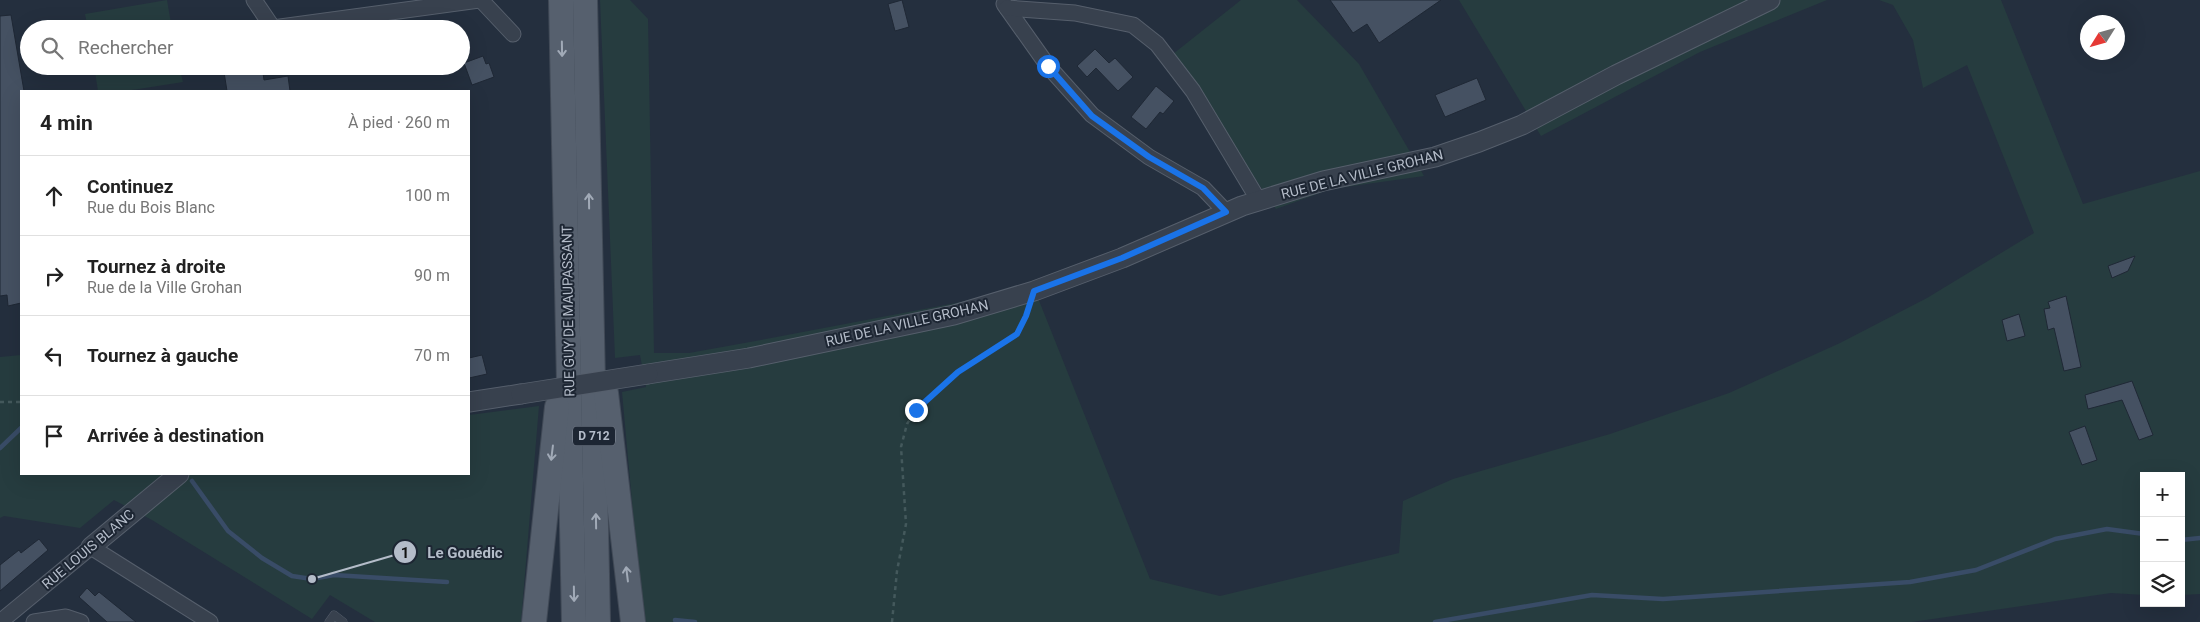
<!DOCTYPE html>
<html lang="fr">
<head>
<meta charset="utf-8">
<style>
	:root { --surface:#fff; --page:#f6f6f6; --text:#222; --muted:#767676; --line:#e0e0e0 }
	body { margin:0; font-family:Roboto,sans-serif; background:var(--page); color:var(--text) }
	.controls { position:absolute; right:15px; bottom:15px; display:grid; overflow:hidden; border-radius:0px; box-shadow:0 5px 20px #0002 }
	.controls button { width:45px; height:45px; display:grid; place-items:center; padding:0; border:0; border-bottom:1px solid var(--line); background:var(--surface); color:var(--text); font:25px sans-serif }
	.compass { position:absolute; left:2080px; top:15px; width:45px; height:45px; border-radius:50%; background:var(--surface); box-shadow:0 5px 20px #0002; rotate:233deg }
	.stop { position:absolute; width:15px; height:15px; margin:-11px; border:4px solid #1a73e8; border-radius:50%; background:#fff }
	.stop.end { background:#1a73e8; border-color:#fff; box-shadow:0 1px 5px #0008 }
	.list { margin:0; padding:0; list-style:none }
	h2 { display:flex; justify-content:space-between; align-items:center; height:65px; margin:0; padding:0 20px; font-size:21px }
	h2 small { font-size:16px; font-weight:400; color:var(--muted) }
	.list li { display:grid; grid-template-columns:32px 1fr auto; gap:15px; align-items:center; box-sizing:border-box; height:80px; padding:0 20px; border-top:1px solid var(--line) }
	.list b { display:block; font-size:19px; white-space:nowrap }
	.list p { margin:0; font-size:16px; white-space:nowrap; color:var(--muted) }
	.list em { font-size:16px; font-style:normal; color:var(--muted) }
	.icon { flex:none; width:28px; height:28px; fill:none; stroke:currentColor; stroke-width:2; stroke-linecap:round; stroke-linejoin:round }
	.map { position:relative; flex:none; width:2200px; height:622px; overflow:hidden }
	.search { position:absolute; background:var(--surface); box-shadow:0 5px 20px #0002; left:20px; top:20px; width:450px; height:55px; display:flex; align-items:center; gap:12px; box-sizing:border-box; padding:0 18px; border-radius:28px; color:var(--muted); font-size:19px }
	.panel { position:absolute; background:var(--surface); box-shadow:0 5px 20px #0002; left:20px; top:90px; width:450px; height:385px; border-radius:0px }
	.map>svg:first-child { display:block }
	.green { fill:#263c3f }
	.lines { fill:none; stroke-linecap:round; stroke-linejoin:round }
	.stream { stroke:#394c67; stroke-width:4.5 }
	.building { fill:#455162; stroke:#1f2835 }
	.service-casing { stroke:#565f6c; stroke-width:9 }
	.minor-casing { stroke:#565f6c; stroke-width:17 }
	.tertiary-casing { stroke:#565f6c; stroke-width:21 }
	.primary-casing { stroke:#414a57; stroke-width:26 }
	.path { stroke:#44595c; stroke-width:2.5; stroke-dasharray:4 4; stroke-linecap:butt }
	.service { stroke:#38414e; stroke-width:8 }
	.minor { stroke:#38414e; stroke-width:15 }
	.tertiary { stroke:#38414e; stroke-width:19 }
	.primary { stroke:#56606e; stroke-width:24 }
	.tertiary-bridge-casing { stroke:#565f6c; stroke-width:21; stroke-linecap:butt }
	.tertiary-bridge { stroke:#38414e; stroke-width:19 }
	.oneway { stroke:#a1aab7 }
	.route { stroke:#1a73e8; stroke-width:6 }
	.labels { text-anchor:middle; dominant-baseline:central; stroke-width:4; stroke-linejoin:round; paint-order:stroke }
	.shield { fill:#1d2633; stroke:#878f9c; stroke-width:1 }
	.shield-label { font-size:12px; font-weight:bold; fill:#b4bcc9 }
	.street-label { font-size:14px; fill:#b4bcc9; stroke:#1d2633 }
	.leader { fill:none; stroke:#b4bcc9; stroke-width:2 }
	.callout-dot { fill:#b4bcc9; stroke:#1d2633; stroke-width:2 }
	.mark-label { font-size:15px; text-anchor:middle; font-weight:bold; fill:#111 }
	.callout-label { font-size:15px; text-anchor:middle; font-weight:bold; fill:#b4bcc9; stroke:#1d2633; stroke-width:4; stroke-linejoin:round; paint-order:stroke }
</style>
</head>
<body>
<div class="map">
<svg width="2200" height="622" viewBox="0 0 2200 622">
	<rect width="100%" height="100%" fill="#242f3e"/>
	<g class="green">
		<path d="M 167,0 L 172,29 L 88,29 L 85,14 Z"/>
		<path d="M 600,0 L 630,0 L 648,19 L 654,353 L 689,353 L 761,340 L 961,302 L 1032,283 L 1150,579 L 1220,596 L 1399,553 L 1403,501 L 1453,479 L 1610,434 L 1729,393 L 1840,343 L 1927,298 L 2034,233 L 1967,65 L 1923,88 L 1913,40 L 1893,5 L 1879,0 L 2001,0 L 2083,204 L 2200,171 L 2200,594 L 2181,595 L 2181,476 L 2144,476 L 2144,595 L 2111,593 L 1912,622 L 643,622 L 622,392 L 646,387 L 640,355 L 615,358 Z"/>
		<path d="M 1241,0 L 1297,0 L 1359,64 L 1424,176 L 1331,189 L 1276,209 L 1237,153 L 1173,54 Z"/>
		<path d="M 1459,0 L 1827,0 L 1700,52 L 1541,136 Z"/>
		<path d="M 94,66 L 179,66 L 183,82 L 126,91 L 98,91 Z"/>
		<path d="M 21,355 L 21,474 L 469,474 L 469,415 L 539,406 L 521,622 L 375,622 L 330,595 L 312,619 L 152,520 L 114,500 L 80,528 L 4,516 L 0,518 L 0,357 Z"/>
	</g>
	<g class="lines">
		<g class="stream">
			<path d="M 0,448 L 21,428"/>
			<path d="M 192,481 L 228,531 L 262,558 L 292,576 L 312,579 L 334,575 L 447,582"/>
			<path d="M 2181,540 L 2200,538"/>
			<path d="M 675,620 L 695,622"/>
			<path d="M 1435,622 L 1592,595 L 1663,599 L 1910,582 L 1976,570 L 2055,539 L 2107,529 L 2144,534"/>
		</g>
	</g>
	<g class="building">
		<path d="M 902,0 L 909,27 L 895,31 L 888,4 Z"/>
		<path d="M 1330,0 L 1441,0 L 1379,43 L 1367,24 L 1353,33 Z"/>
		<path d="M 11,15 L 24,91 L 21,91 L 21,303 L 8,306 L 7,295 L 0,296 L 0,16 Z"/>
		<path d="M 1095,49 L 1109,63 L 1115,58 L 1133,77 L 1118,91 L 1096,68 L 1087,77 L 1077,66 Z"/>
		<path d="M 483,56 L 486,64 L 489,63 L 494,77 L 472,85 L 464,63 Z"/>
		<path d="M 262,66 L 264,80 L 288,76 L 290,91 L 227,91 L 224,72 Z"/>
		<path d="M 1477,78 L 1486,100 L 1445,117 L 1435,95 Z"/>
		<path d="M 1156,86 L 1174,101 L 1163,114 L 1160,112 L 1146,129 L 1131,117 Z"/>
		<path d="M 2135,256 L 2128,271 L 2112,278 L 2108,266 Z"/>
		<path d="M 2066,296 L 2081,367 L 2064,371 L 2054,328 L 2048,330 L 2044,309 L 2050,308 L 2048,302 Z"/>
		<path d="M 2019,314 L 2025,336 L 2007,341 L 2002,320 Z"/>
		<path d="M 482,355 L 487,374 L 469,378 L 469,358 Z"/>
		<path d="M 2132,381 L 2153,435 L 2139,440 L 2122,400 L 2088,409 L 2085,395 Z"/>
		<path d="M 2085,426 L 2097,460 L 2082,465 L 2069,432 Z"/>
		<path d="M 39,539 L 48,550 L 0,591 L 0,565 L 19,550 L 21,553 Z"/>
		<path d="M 87,588 L 95,596 L 99,592 L 136,622 L 107,622 L 79,597 Z"/>
	</g>
	<g class="lines">
		<g class="service-casing">
			<path id="service" d="M 329,622 L 334,615 L 343,622"/>
		</g>
		<g class="minor-casing">
			<g id="minor">
				<path d="M 254,0 L 273,28 L 479,0"/>
				<path d="M 481,0 L 513,34"/>
				<path d="M 1004,4 L 1048,66 L 1092,115 L 1149,157 L 1203,188 L 1226,212"/>
				<path d="M 1007,8 L 1075,13 L 1133,25 L 1157,44 L 1193,91 L 1259,201"/>
				<path d="M 0,622 L 91,547 L 210,622"/>
				<path d="M 34,622 L 66,617 L 81,622"/>
			</g>
		</g>
		<g class="tertiary-casing">
			<g id="tertiary">
				<path d="M 648,374 L 749,358 L 954,315 L 1034,291 L 1122,258 L 1242,206 L 1323,181 L 1435,157 L 1479,142 L 1522,125 L 1616,75 L 1770,0"/>
				<path d="M 469,402 L 521,394"/>
				<path d="M 91,547 L 179,474"/>
			</g>
		</g>
		<g class="primary-casing">
			<g id="primary">
				<path d="M 561,0 L 574,622"/>
				<path d="M 585,0 L 598,622"/>
				<path d="M 606,393 L 633,622"/>
				<path d="M 534,622 L 557,407"/>
			</g>
		</g>
		<g class="path">
			<path d="M 0,402 L 21,402"/>
			<path d="M 892,622 L 897,571 L 906,524 L 901,447 L 907,424 L 916,410 L 958,372 L 1017,334 L 1028,311"/>
		</g>
		<use href="#service" class="service"/>
		<use href="#minor" class="minor"/>
		<use href="#tertiary" class="tertiary"/>
		<use href="#primary" class="primary"/>
		<g class="tertiary-bridge-casing">
			<path id="tertiary-bridge" d="M 521,394 L 648,374"/>
		</g>
		<use href="#tertiary-bridge" class="tertiary-bridge"/>
	</g>
	<defs><path id="oneway-shaft" d="M-6 0H5M1.5-3L5.5 0L1.5 3" fill="none" stroke-width="1.6" stroke-linecap="round" stroke-linejoin="round" transform="scale(1.25)"/></defs>
	<g class="oneway">
		<use href="#oneway-shaft" transform="translate(562 49) rotate(89)"/>
		<use href="#oneway-shaft" transform="translate(589 201) rotate(-91)"/>
		<use href="#oneway-shaft" transform="translate(552 453) rotate(97)"/>
		<use href="#oneway-shaft" transform="translate(596 521) rotate(-91)"/>
		<use href="#oneway-shaft" transform="translate(627 574) rotate(-97)"/>
		<use href="#oneway-shaft" transform="translate(574 594) rotate(89)"/>
	</g>
	<g class="lines">
		<path class="route" d="M 916,410 L 958,372 L 1017,334 L 1026,316 L 1034,291 L 1122,258 L 1226,212 L 1203,188 L 1149,157 L 1092,116 L 1048,66"/>
	</g>
	<g class="labels">
		<rect class="shield" x="573" y="426.5" width="42" height="19" rx="4"/>
		<g class="shield-label">
			<text x="594" y="436">D 712</text>
		</g>
		<g class="street-label">
			<text transform="translate(1362 174) rotate(-14)">RUE DE LA VILLE GROHAN</text>
			<text transform="translate(568 311) rotate(-91)">RUE GUY DE MAUPASSANT</text>
			<text transform="translate(907 323) rotate(-13)">RUE DE LA VILLE GROHAN</text>
			<text transform="translate(88 549) rotate(-40)">RUE LOUIS BLANC</text>
		</g>
	</g>
	<path class="leader" d="M312 579L405 552"/>
	<g class="callout-dot">
		<circle cx="312" cy="579" r="5"/>
		<circle cx="405" cy="552" r="12"/>
	</g>
	<g class="mark-label">
		<text x="405" y="558">1</text>
	</g>
	<g class="callout-label">
		<text x="465" y="558">Le Gouédic</text>
	</g>
</svg>
<div class="controls">
<button>+</button>
<button>−</button>
<button><svg class="icon" aria-label="layers" viewBox="0 0 24 24"><path d="M12 4l9 5-9 5-9-5zM3 14l9 5 9-5"/></svg></button>
</div>
<svg class="compass" viewBox="-18 -18 36 36"><path d="M0-13l5 13h-10z" fill="#e53935"/><path d="M0 13l5-13h-10z" fill="#767676"/></svg>
<div class="stop" style="left:1048px;top:66px"></div>
<div class="stop end" style="left:916px;top:410px"></div>
<div class="search"><svg class="icon" aria-label="search" viewBox="0 0 24 24"><circle cx="10" cy="10" r="6"/><path d="M15 15l6 6"/></svg>Rechercher</div>
<section class="panel">
<h2>4 min<small>À pied · 260 m</small></h2>
<ul class="list">
<li><svg class="icon" aria-label="ahead" viewBox="0 0 24 24"><path d="M12 20V5M6 11l6-6 6 6"/></svg><div><b>Continuez</b><p>Rue du Bois Blanc</p></div><em>100 m</em></li>
<li><svg class="icon" aria-label="right" viewBox="0 0 24 24"><path d="M7 20v-9h11M14 6l5 5-5 5"/></svg><div><b>Tournez à droite</b><p>Rue de la Ville Grohan</p></div><em>90 m</em></li>
<li><svg class="icon" aria-label="left" viewBox="0 0 24 24"><path d="M17 20v-9H6M10 6l-5 5 5 5"/></svg><div><b>Tournez à gauche</b></div><em>70 m</em></li>
<li><svg class="icon" aria-label="arrive" viewBox="0 0 24 24"><path d="M6 21V4h12l-3 4 3 4H6"/></svg><div><b>Arrivée à destination</b></div></li>
</ul>
</section>
</div>
</body>
</html>
